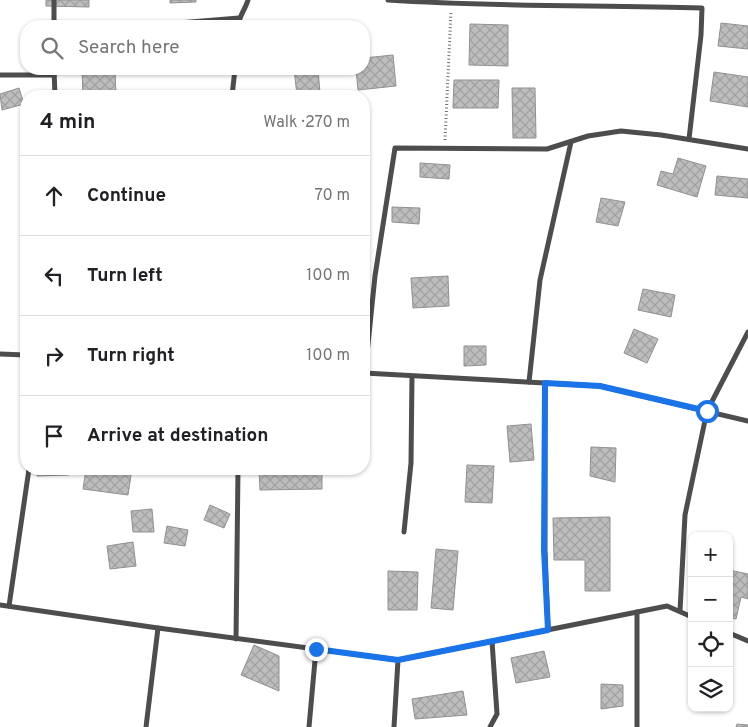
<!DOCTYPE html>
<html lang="en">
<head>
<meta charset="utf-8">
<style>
	:root { --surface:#fff; --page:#f2f2f2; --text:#202124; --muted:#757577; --line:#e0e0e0 }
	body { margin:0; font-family:Overpass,sans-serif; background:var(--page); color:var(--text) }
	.controls { position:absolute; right:15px; bottom:15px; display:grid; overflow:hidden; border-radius:10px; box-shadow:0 1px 4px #0004 }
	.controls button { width:45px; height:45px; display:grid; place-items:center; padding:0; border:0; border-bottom:1px solid var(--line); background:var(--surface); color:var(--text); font:25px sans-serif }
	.stop { position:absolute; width:15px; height:15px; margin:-11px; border:4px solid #1a73e8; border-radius:50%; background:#fff }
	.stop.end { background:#1a73e8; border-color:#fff; box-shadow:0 1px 5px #0008 }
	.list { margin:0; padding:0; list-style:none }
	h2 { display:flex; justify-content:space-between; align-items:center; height:65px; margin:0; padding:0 20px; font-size:21px }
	h2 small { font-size:16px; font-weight:400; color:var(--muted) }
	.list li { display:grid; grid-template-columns:32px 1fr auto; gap:15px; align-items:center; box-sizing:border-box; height:80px; padding:0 20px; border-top:1px solid var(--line) }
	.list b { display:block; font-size:19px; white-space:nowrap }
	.list em { font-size:16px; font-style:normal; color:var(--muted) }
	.icon { flex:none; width:28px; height:28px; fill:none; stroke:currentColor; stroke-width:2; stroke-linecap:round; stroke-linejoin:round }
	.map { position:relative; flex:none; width:748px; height:727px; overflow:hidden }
	.search { position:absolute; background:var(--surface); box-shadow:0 1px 4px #0004; left:20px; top:20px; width:350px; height:55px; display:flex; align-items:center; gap:12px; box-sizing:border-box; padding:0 18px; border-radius:20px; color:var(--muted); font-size:19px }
	.panel { position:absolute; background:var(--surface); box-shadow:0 1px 4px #0004; left:20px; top:90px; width:350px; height:385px; border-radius:20px }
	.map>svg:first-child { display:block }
	.building { fill:url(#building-cross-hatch); stroke:#919191 }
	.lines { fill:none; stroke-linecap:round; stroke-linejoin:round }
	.path { stroke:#6f6f6f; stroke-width:3; stroke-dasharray:1 2.5; stroke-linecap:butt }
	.street { stroke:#4d4d4d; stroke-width:5 }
	.route { stroke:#1a73e8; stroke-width:6 }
</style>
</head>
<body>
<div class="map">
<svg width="748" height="727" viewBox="0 0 748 727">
	<defs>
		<pattern id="building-cross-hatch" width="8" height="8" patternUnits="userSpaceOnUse" patternTransform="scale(1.25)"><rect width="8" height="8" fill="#bdbdbd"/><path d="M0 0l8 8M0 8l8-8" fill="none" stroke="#a1a1a1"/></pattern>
	</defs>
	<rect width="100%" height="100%" fill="#fff"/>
	<g class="building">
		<path d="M 46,0 L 89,0 L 89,7 L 46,6 Z"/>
		<path d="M 170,0 L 196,0 L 196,2 L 170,3 Z"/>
		<path d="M 721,23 L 748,26 L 748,49 L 718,46 Z"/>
		<path d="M 470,24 L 508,25 L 508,66 L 469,65 Z"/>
		<path d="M 393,55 L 396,86 L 358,90 L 356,69 L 364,69 L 364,58 Z"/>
		<path d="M 82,69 L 115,69 L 116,96 L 83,96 Z"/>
		<path d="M 294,69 L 318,69 L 320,93 L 297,95 Z"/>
		<path d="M 714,72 L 748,77 L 748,107 L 710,101 Z"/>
		<path d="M 454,80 L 499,80 L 498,108 L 453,108 Z"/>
		<path d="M 19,88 L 24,104 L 2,110 L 0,94 Z"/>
		<path d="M 512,88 L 535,88 L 536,138 L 513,138 Z"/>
		<path d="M 678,158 L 706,166 L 697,197 L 657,185 L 661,171 L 673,174 Z"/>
		<path d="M 420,163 L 450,165 L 449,179 L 420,177 Z"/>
		<path d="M 717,176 L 748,179 L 748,198 L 715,195 Z"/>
		<path d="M 601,198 L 625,202 L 618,226 L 596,222 Z"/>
		<path d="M 392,207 L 420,208 L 419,224 L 392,222 Z"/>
		<path d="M 448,276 L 449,306 L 413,308 L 411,278 Z"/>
		<path d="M 643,289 L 675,295 L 671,317 L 638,310 Z"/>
		<path d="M 634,329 L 658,339 L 647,363 L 624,353 Z"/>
		<path d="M 464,346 L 486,346 L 486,365 L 464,366 Z"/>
		<path d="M 531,424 L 534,460 L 510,462 L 507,426 Z"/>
		<path d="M 591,447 L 616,448 L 615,482 L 590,476 Z"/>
		<path d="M 467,465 L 494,466 L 492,503 L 465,502 Z"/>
		<path d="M 37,469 L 69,469 L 69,475 L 37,476 Z"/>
		<path d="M 86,469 L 132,469 L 128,495 L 83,489 Z"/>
		<path d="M 259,470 L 322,470 L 322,489 L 260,490 Z"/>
		<path d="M 210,505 L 230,514 L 224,528 L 204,520 Z"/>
		<path d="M 152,509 L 154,532 L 133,532 L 131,511 Z"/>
		<path d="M 610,517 L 610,591 L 585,591 L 585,560 L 554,560 L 553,518 Z"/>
		<path d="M 167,526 L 188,530 L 185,546 L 164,543 Z"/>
		<path d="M 133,542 L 136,566 L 110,569 L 107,546 Z"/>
		<path d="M 436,549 L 458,551 L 453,610 L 431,608 Z"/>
		<path d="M 729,570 L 748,574 L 748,599 L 741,597 L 736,619 L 729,618 Z"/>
		<path d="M 388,571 L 418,572 L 417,610 L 388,610 Z"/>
		<path d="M 254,645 L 279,656 L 279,691 L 241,675 Z"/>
		<path d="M 544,651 L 550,677 L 516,683 L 511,658 Z"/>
		<path d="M 601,684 L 623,685 L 623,706 L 601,709 Z"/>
		<path d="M 463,691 L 467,715 L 415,719 L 412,699 Z"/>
		<path d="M 737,724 L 748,725 L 748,727 L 736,727 Z"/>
	</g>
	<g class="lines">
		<path class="path" d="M 445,140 L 451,11"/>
		<g class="street">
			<path d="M 54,0 L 54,26"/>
			<path d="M 388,0 C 493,7 597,5 702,8 L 701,35 L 689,139"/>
			<path d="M 142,26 L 239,18"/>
			<path d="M 238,26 C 239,16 245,10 248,0"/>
			<path d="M 54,69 L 55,96"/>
			<path d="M 0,75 L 54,75"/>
			<path d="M 232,96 L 235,69"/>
			<path d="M 0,354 L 26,355"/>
			<path d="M 364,373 L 600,386 L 748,421"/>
			<path d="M 365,373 L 375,276 L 395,148 L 547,149 L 588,136 L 621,131 L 661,135 L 748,149"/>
			<path d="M 529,382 L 540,280 L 571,142"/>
			<path d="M 545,383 L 545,550 L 548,630"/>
			<path d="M 404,532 L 411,463 L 412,376"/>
			<path d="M 0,605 L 158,628 L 398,660 L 667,606 L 692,617"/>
			<path d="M 9,606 L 29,469"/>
			<path d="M 680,611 L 685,515 L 707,411 L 748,332"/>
			<path d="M 637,612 L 637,727"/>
			<path d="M 729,633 L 748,641"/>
			<path d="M 236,639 L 238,469"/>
			<path d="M 146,727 L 158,628"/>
			<path d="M 309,727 L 316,649"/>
			<path d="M 394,727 L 398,660"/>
			<path d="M 490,727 L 497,714 L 492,641"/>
		</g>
	</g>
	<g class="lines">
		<path class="route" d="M 316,649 L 398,660 L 548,630 L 544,550 L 545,383 L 600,386 L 707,411"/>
	</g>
</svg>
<div class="controls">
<button>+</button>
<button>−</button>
<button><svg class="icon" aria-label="locate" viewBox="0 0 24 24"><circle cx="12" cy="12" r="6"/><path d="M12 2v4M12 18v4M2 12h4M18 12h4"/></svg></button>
<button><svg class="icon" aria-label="layers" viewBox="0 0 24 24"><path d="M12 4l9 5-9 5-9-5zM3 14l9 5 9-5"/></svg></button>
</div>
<div class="stop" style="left:707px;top:411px"></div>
<div class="stop end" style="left:316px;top:649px"></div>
<div class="search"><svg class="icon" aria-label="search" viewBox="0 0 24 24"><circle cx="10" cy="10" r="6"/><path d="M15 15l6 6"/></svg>Search here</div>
<section class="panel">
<h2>4 min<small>Walk · 270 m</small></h2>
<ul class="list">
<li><svg class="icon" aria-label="ahead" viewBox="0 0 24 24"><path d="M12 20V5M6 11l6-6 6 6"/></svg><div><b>Continue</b></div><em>70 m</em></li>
<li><svg class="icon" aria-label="left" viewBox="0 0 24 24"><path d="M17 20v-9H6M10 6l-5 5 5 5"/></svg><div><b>Turn left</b></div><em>100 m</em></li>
<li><svg class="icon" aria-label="right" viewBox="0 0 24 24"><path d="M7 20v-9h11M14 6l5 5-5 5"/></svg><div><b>Turn right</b></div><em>100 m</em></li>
<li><svg class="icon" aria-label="arrive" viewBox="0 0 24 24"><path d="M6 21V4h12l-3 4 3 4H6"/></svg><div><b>Arrive at destination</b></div></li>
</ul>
</section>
</div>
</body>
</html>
